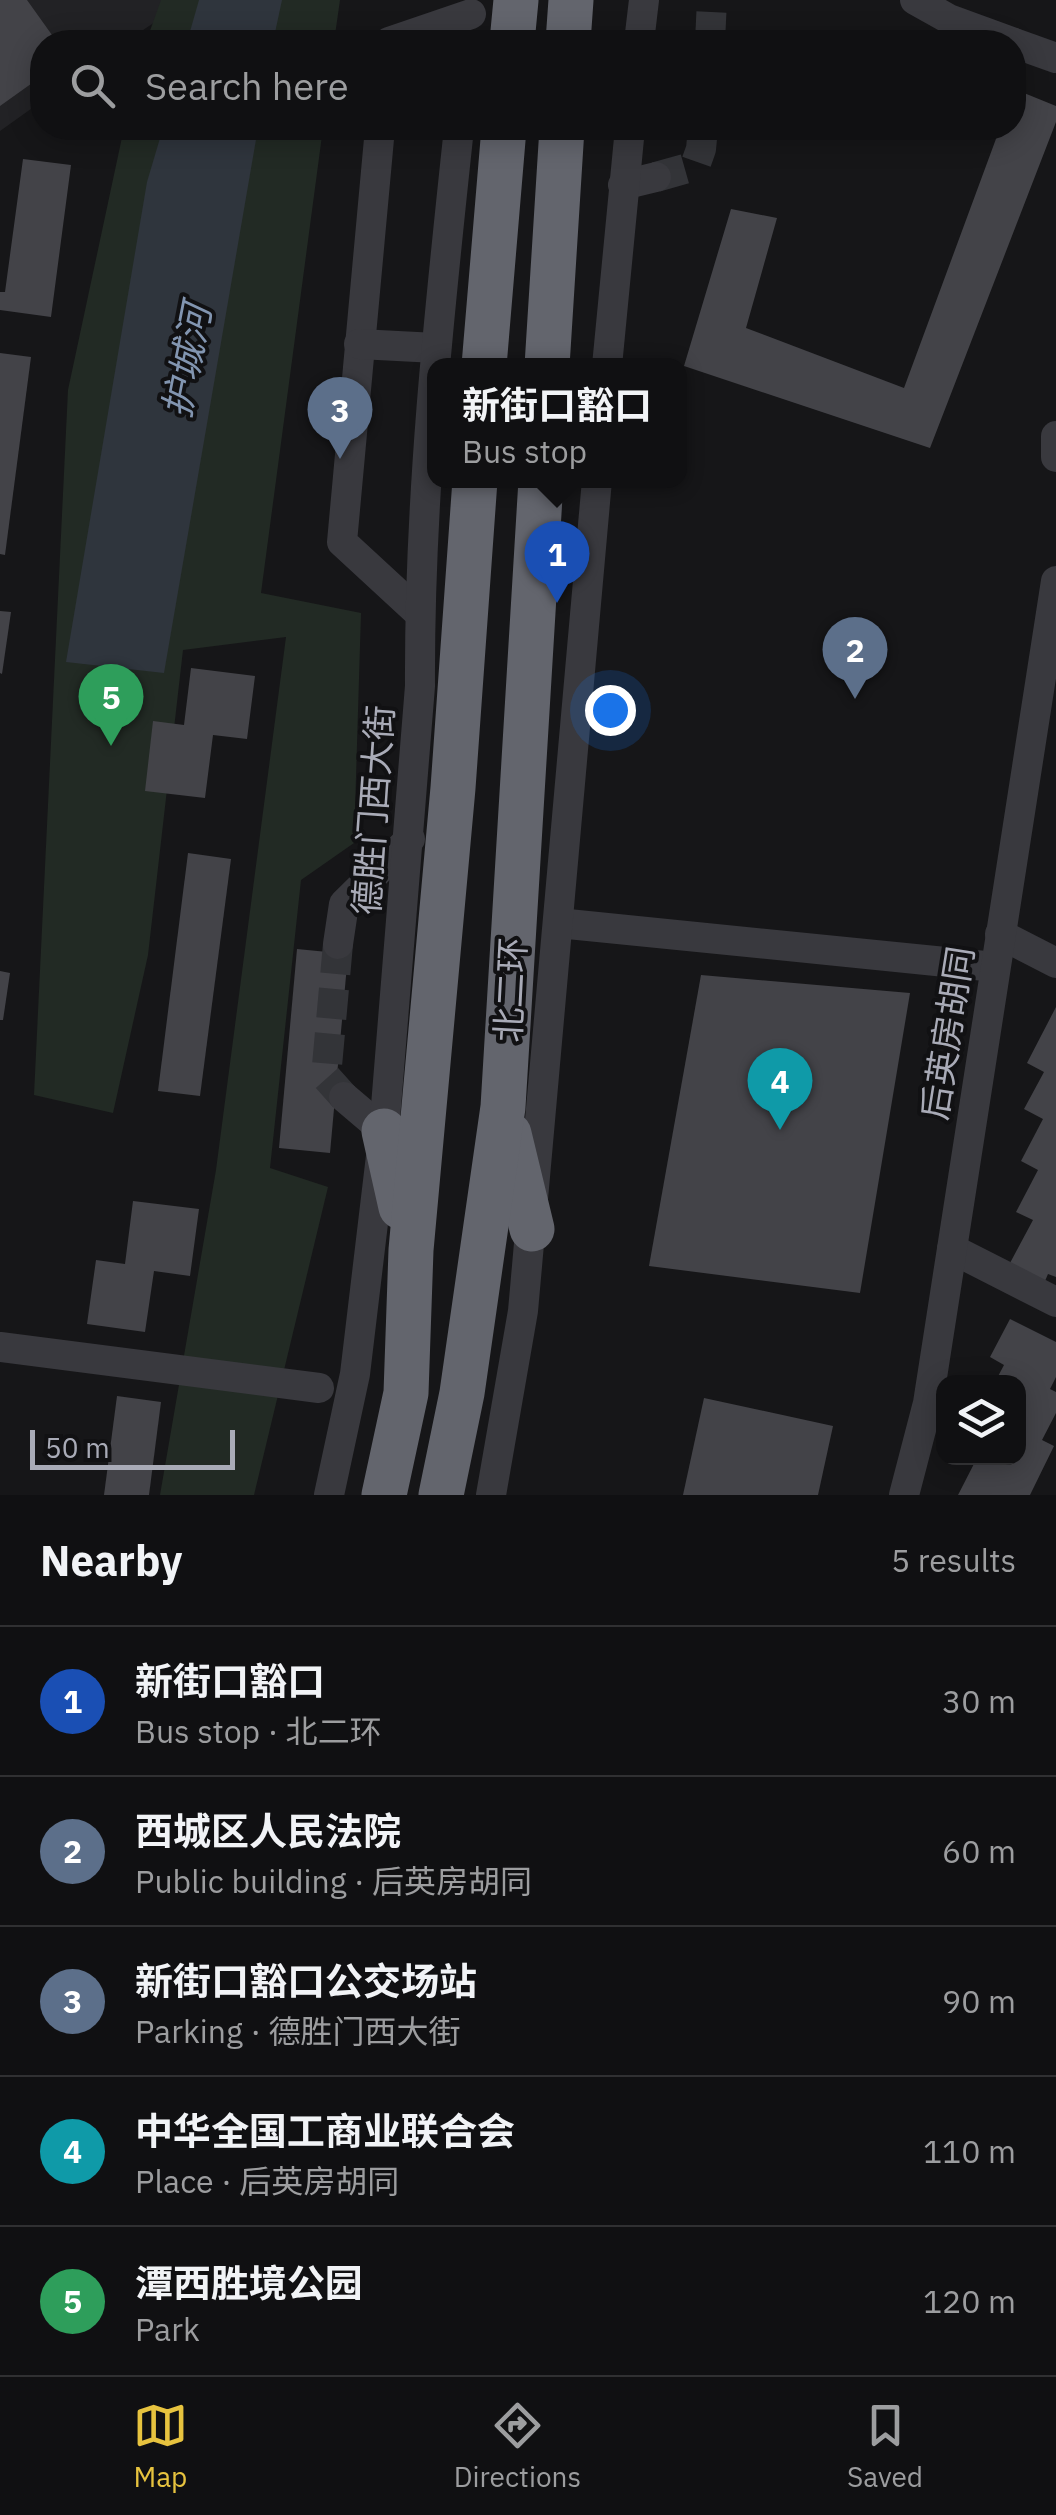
<!DOCTYPE html>
<html lang="en">
<head>
<meta charset="utf-8">
<style>
	:root { --surface:#101012; --page:#1e1e20; --text:#f1f3f6; --muted:#9c9d9f; --line:#303032; --accent:#e7c33f }
	body { margin:0; font-family:"IBM Plex Sans","Noto Sans SC",sans-serif; background:var(--page); color:var(--text) }
	.controls { position:absolute; right:30px; bottom:30px; display:grid; overflow:hidden; border-radius:20px; box-shadow:0 5px 25px #0003 }
	.controls button { width:90px; height:90px; display:grid; place-items:center; padding:0; border:0; border-bottom:2px solid var(--line); background:var(--surface); color:var(--text); font:50px sans-serif }
	.scale { position:absolute; left:30px; bottom:25px; width:205px; box-sizing:border-box; padding-left:10px; border:5px solid #a9abb7; border-top:0; font-size:28px; line-height:35px; white-space:nowrap; color:#a9abb7; -webkit-text-stroke:8px #111113; paint-order:stroke }
	.you { position:absolute; left:610px; top:710px; width:35px; height:35px; margin:-25px; border:8px solid #fff; border-radius:50%; background:#1a73e8; box-shadow:0 0 0 15px #1a73e833 }
	.badge { display:grid; place-items:center; width:65px; height:65px; border-radius:50%; background:var(--accent); color:#fff; font-size:32px; font-weight:700 }
	.pin { position:absolute; translate:-50% -82px; filter:drop-shadow(0 2px 5px #0008) }
	.pin::after { content:''; position:absolute; top:52px; width:35px; height:30px; background:inherit; clip-path:polygon(0 0,100% 0,50% 100%) }
	.popup { position:absolute; left:427px; top:358px; width:260px; height:130px; box-sizing:border-box; display:grid; place-content:center; border-radius:20px; background:var(--surface); filter:drop-shadow(0 2px 8px #0005); font-size:32px; white-space:nowrap; color:var(--muted) }
	.popup b { font-size:38px; color:var(--text) }
	.popup::after { content:''; position:absolute; left:50%; top:100%; margin-left:-20px; border:20px solid transparent; border-top-color:var(--surface) }
	.list { margin:0; padding:0; list-style:none }
	h2 { display:flex; justify-content:space-between; align-items:center; height:130px; margin:0; padding:0 40px; font-size:42px }
	h2 small { font-size:32px; font-weight:400; color:var(--muted) }
	.list li { display:grid; grid-template-columns:65px 1fr auto; gap:30px; align-items:center; box-sizing:border-box; height:150px; padding:0 40px; border-top:2px solid var(--line) }
	.list b { display:block; font-size:38px; white-space:nowrap }
	.list p { margin:0; font-size:32px; white-space:nowrap; color:var(--muted) }
	.list em { font-size:32px; font-style:normal; color:var(--muted) }
	.icon { flex:none; width:55px; height:55px; fill:none; stroke:currentColor; stroke-width:2; stroke-linecap:round; stroke-linejoin:round }
	.map { position:relative; flex:none; width:1056px; height:1495px; overflow:hidden }
	.search { position:absolute; background:var(--surface); box-shadow:0 5px 25px #0003; left:30px; right:30px; top:30px; height:110px; display:flex; align-items:center; gap:25px; box-sizing:border-box; padding:0 35px; border-radius:40px; color:var(--muted); font-size:38px }
	.sheet { height:880px; background:var(--surface) }
	nav { display:flex; justify-content:space-around; align-items:center; box-sizing:border-box; height:140px; border-top:2px solid var(--line); background:var(--surface); font-size:28px; color:var(--muted) }
	nav a { display:grid; justify-items:center; gap:5px }
	nav .on { color:var(--accent) }
	.map>svg:first-child { display:block }
	.built { fill:#222225 }
	.green { fill:#222a24 }
	.water { fill:#2f353d }
	.building { fill:#434348 }
	.lines { fill:none; stroke-linecap:round; stroke-linejoin:round }
	.minor-tunnel { stroke:#333438; stroke-width:30; stroke-dasharray:30 15; stroke-linecap:butt }
	.minor { stroke:#39393e; stroke-width:30 }
	.highway { stroke:#63656d; stroke-width:45 }
	.labels { text-anchor:middle; dominant-baseline:central; stroke-width:8; stroke-linejoin:round; paint-order:stroke }
	.street-label { font-size:35px; fill:#a9abb7; stroke:#111113 }
	.water-label { font-size:38px; font-style:italic; fill:#8295b0; stroke:#111113 }
</style>
</head>
<body>
<div class="map">
<svg width="1056" height="1495" viewBox="0 0 1056 1495">
	<rect width="100%" height="100%" fill="#161618"/>
	<path class="built" d="M 0,0 L 167,0 L 161,18 L 125,42 L 42,42 L 42,101 L 0,131 Z"/>
	<g class="green">
		<path d="M 161,0 L 340,0 L 334,42 L 146,42 Z"/>
		<path d="M 124,128 L 323,128 L 261,593 L 361,613 L 354,843 L 301,880 L 270,1168 L 328,1187 L 254,1495 L 160,1495 L 216,1170 L 286,637 L 183,650 L 148,955 L 113,1113 L 34,1095 L 68,390 Z"/>
	</g>
	<g class="water">
		<path d="M 199,0 L 282,0 L 273,42 L 187,42 Z"/>
		<path d="M 163,128 L 258,128 L 164,673 L 66,662 L 147,182 Z"/>
	</g>
	<g class="building">
		<path d="M 0,0 L 27,0 L 57,42 L 42,42 L 42,76 L 0,106 Z"/>
		<path d="M 1014,89 L 1056,106 L 1056,122 L 930,448 L 684,366 L 731,209 L 777,218 L 746,328 L 904,388 L 1000,128 L 1014,128 Z"/>
		<path d="M 23,159 L 71,165 L 51,317 L 0,310 L 0,292 L 5,292 Z"/>
		<path d="M 0,353 L 31,357 L 5,555 L 0,554 Z"/>
		<path d="M 0,611 L 11,612 L 2,674 L 0,673 Z"/>
		<path d="M 191,668 L 255,676 L 247,739 L 213,735 L 205,798 L 145,791 L 153,721 L 184,725 Z"/>
		<path d="M 188,853 L 231,859 L 200,1096 L 158,1091 Z"/>
		<path d="M 297,949 L 348,954 L 330,1153 L 279,1148 Z"/>
		<path d="M 0,971 L 10,973 L 3,1020 L 0,1020 Z"/>
		<path d="M 701,975 L 910,993 L 860,1293 L 649,1266 Z"/>
		<path d="M 1056,1007 L 1056,1277 L 1048,1274 L 1045,1281 L 1010,1263 L 1033,1220 L 1016,1212 L 1038,1170 L 1021,1161 L 1043,1119 L 1024,1109 L 1044,1072 L 1027,1063 Z"/>
		<path d="M 133,1201 L 199,1209 L 190,1276 L 154,1271 L 145,1332 L 87,1324 L 96,1260 L 125,1264 Z"/>
		<path d="M 1010,1319 L 1056,1342 L 1056,1377 L 1050,1389 L 1056,1392 L 1056,1413 L 1042,1440 L 1054,1446 L 1030,1495 L 958,1495 L 977,1458 L 1018,1458 L 1018,1382 L 995,1382 L 1004,1365 L 990,1357 Z"/>
		<path d="M 117,1396 L 161,1402 L 149,1495 L 104,1495 Z"/>
		<path d="M 704,1398 L 833,1426 L 818,1495 L 683,1495 Z"/>
	</g>
	<g class="lines">
		<g class="minor-tunnel">
			<path d="M 710,42 L 712,0"/>
			<path d="M 656,177 L 695,166 L 701,149 L 703,128"/>
			<path d="M 338,944 L 326,1077 L 344,1097"/>
		</g>
		<g class="minor">
			<path d="M 915,0 L 949,19 L 1012,42"/>
			<path d="M 389,42 L 471,14"/>
			<path d="M 639,42 L 644,0"/>
			<path d="M 1014,43 L 1056,58"/>
			<path d="M 380,128 L 342,542 L 420,614"/>
			<path d="M 623,185 L 656,177"/>
			<path d="M 359,344 L 436,348"/>
			<path d="M 607,366 L 630,128"/>
			<path d="M 1056,436 L 1056,457"/>
			<path d="M 558,923 L 995,967"/>
			<path d="M 1000,934 L 1056,963"/>
			<path d="M 338,944 L 344,904 L 410,839"/>
			<path d="M 344,1097 L 384,1131"/>
			<path d="M 952,1249 L 1056,1302"/>
			<path d="M 0,1347 L 319,1388"/>
			<path d="M 329,1495 L 355,1374 L 384,1131 L 420,686 C 419,499 439,314 459,128"/>
			<path d="M 491,1495 L 523,1311 L 597,480"/>
			<path d="M 904,1495 L 928,1403 L 1056,581"/>
		</g>
		<g class="highway">
			<path d="M 512,42 L 516,0"/>
			<path d="M 568,42 L 571,0"/>
			<path d="M 484,366 L 504,128"/>
			<path d="M 547,366 L 562,128"/>
			<path d="M 384,1131 L 401,1207"/>
			<path d="M 509,1134 L 532,1229"/>
			<path d="M 384,1495 L 406,1393 L 411,1250 L 453,788 L 475,480"/>
			<path d="M 441,1495 L 462,1393 L 503,1107 L 541,480"/>
		</g>
	</g>
	<g class="labels">
		<g class="street-label">
			<text transform="translate(373 810) rotate(-86)">德胜门西大街</text>
			<text transform="translate(510 990) rotate(-87)">北二环</text>
			<text transform="translate(947 1033) rotate(-81)">后英房胡同</text>
		</g>
		<g class="water-label">
			<text transform="translate(186 361) rotate(-79)">护城河</text>
		</g>
	</g>
</svg>
<div class="controls">
<button><svg class="icon" aria-label="layers" viewBox="0 0 24 24"><path d="M12 4l9 5-9 5-9-5zM3 14l9 5 9-5"/></svg></button>
</div>
<div class="scale">50 m</div>
<div class="you"></div>
<div class="pin badge" style="left:557px;top:603px;background:#1a4fb4">1</div>
<div class="popup"><b>新街口豁口</b>Bus stop</div>
<div class="pin badge" style="left:855px;top:699px;background:#5c6f8a">2</div>
<div class="pin badge" style="left:340px;top:459px;background:#5c6f8a">3</div>
<div class="pin badge" style="left:780px;top:1130px;background:#0f9aa8">4</div>
<div class="pin badge" style="left:111px;top:746px;background:#2e9e5b">5</div>
<div class="search"><svg class="icon" aria-label="search" viewBox="0 0 24 24"><circle cx="10" cy="10" r="6"/><path d="M15 15l6 6"/></svg>Search here</div>
</div>
<section class="sheet">
<h2>Nearby<small>5 results</small></h2>
<ul class="list">
<li><span class="badge" style="background:#1a4fb4">1</span><div><b>新街口豁口</b><p>Bus stop · 北二环</p></div><em>30 m</em></li>
<li><span class="badge" style="background:#5c6f8a">2</span><div><b>西城区人民法院</b><p>Public building · 后英房胡同</p></div><em>60 m</em></li>
<li><span class="badge" style="background:#5c6f8a">3</span><div><b>新街口豁口公交场站</b><p>Parking · 德胜门西大街</p></div><em>90 m</em></li>
<li><span class="badge" style="background:#0f9aa8">4</span><div><b>中华全国工商业联合会</b><p>Place · 后英房胡同</p></div><em>110 m</em></li>
<li><span class="badge" style="background:#2e9e5b">5</span><div><b>潭西胜境公园</b><p>Park</p></div><em>120 m</em></li>
</ul>
</section>
<nav>
<a class="on"><svg class="icon" aria-label="map" viewBox="0 0 24 24"><path d="M3 6l6-2 6 2 6-2v14l-6 2-6-2-6 2zM9 4v14M15 6v14"/></svg>Map</a>
<a><svg class="icon" aria-label="directions" viewBox="0 0 24 24"><path d="M12 3l9 9-9 9-9-9zM9 14v-3h6M13 9l2 2-2 2"/></svg>Directions</a>
<a><svg class="icon" aria-label="saved" viewBox="0 0 24 24"><path d="M7 4h10v16l-5-4-5 4z"/></svg>Saved</a>
</nav>
</body>
</html>
